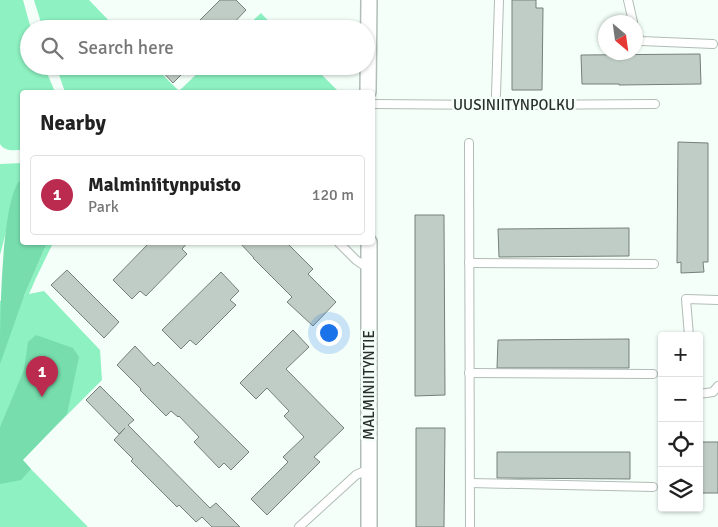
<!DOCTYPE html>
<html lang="en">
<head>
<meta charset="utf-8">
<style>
	:root { --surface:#fff; --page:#f2f2f2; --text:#222; --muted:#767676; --line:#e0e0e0; --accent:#bb2b4f }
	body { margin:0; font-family:Signika,sans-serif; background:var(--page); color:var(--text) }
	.controls { position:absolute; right:15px; bottom:15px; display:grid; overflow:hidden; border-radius:5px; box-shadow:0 1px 4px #0004 }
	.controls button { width:45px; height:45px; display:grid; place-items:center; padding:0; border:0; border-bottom:1px solid var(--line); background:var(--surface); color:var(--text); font:25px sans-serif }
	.compass { position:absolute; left:598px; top:15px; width:45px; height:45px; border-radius:50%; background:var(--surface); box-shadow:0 1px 4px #0004; rotate:151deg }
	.you { position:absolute; left:328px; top:332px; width:18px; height:18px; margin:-12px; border:4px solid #fff; border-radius:50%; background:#1a73e8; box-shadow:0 0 0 8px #1a73e833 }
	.badge { display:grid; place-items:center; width:32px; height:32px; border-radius:50%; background:var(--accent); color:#fff; font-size:16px; font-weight:700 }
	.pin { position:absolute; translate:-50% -41px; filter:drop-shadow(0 1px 2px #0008) }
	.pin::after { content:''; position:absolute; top:26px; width:18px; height:15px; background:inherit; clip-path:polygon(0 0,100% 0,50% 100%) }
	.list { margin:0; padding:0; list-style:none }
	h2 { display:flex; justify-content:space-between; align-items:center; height:65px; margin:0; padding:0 20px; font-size:21px }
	h2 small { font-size:16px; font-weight:400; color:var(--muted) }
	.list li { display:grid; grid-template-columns:32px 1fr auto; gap:15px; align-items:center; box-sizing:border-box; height:80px; margin:0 10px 10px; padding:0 10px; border:1px solid var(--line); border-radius:5px }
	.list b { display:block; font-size:19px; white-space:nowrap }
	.list p { margin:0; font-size:16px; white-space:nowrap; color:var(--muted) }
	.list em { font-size:16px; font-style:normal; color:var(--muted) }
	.icon { flex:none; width:28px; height:28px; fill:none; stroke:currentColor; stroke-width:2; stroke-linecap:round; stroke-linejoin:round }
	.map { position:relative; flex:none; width:718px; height:527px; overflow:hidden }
	.search { position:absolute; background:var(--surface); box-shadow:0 1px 4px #0004; left:20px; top:20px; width:355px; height:55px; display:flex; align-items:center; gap:12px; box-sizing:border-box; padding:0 18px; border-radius:28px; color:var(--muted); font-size:19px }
	.panel { position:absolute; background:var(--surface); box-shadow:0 1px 4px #0004; left:20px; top:90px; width:355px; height:155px; border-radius:5px }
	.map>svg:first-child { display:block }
	.green { fill:#8df1c1 }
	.forest { fill:#77ddad }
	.building { fill:#c0cdc6; stroke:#75807a }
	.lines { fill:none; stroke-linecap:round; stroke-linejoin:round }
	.service-casing { stroke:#b1bdb6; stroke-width:10 }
	.minor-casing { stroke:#b1bdb6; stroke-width:18 }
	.service { stroke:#fff; stroke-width:8 }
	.minor { stroke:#fff; stroke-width:15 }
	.labels { text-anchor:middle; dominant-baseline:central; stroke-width:5; stroke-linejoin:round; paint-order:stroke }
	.street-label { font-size:15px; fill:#292e2b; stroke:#f4fff9 }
</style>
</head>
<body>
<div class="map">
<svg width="718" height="527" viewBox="0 0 718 527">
	<rect width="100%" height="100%" fill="#f4fff9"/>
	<g class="green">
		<path d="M 0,0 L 23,0 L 31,29 L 29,29 L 29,66 L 44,66 L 55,92 L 22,92 L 22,150 C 14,150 5,152 0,144 Z"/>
		<path d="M 34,0 L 89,0 L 117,29 L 43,29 Z"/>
		<path d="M 261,13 L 276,29 L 244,29 Z"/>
		<path d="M 56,66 L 154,66 L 179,91 L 205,66 L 313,66 L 339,92 L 65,92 Z"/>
		<path d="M 22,163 L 22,178 L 19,181 L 0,255 L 0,164 Z"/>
		<path d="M 47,243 L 53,243 L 36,278 L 29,294 L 44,291 L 100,350 L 102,380 L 22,460 L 88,527 L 0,527 L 0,301 L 24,296 Z"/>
	</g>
	<g class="forest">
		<path d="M 22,178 L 22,242 L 47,243 L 24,296 L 0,364 C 0,330 0,195 22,178 Z"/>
		<path d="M 36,335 L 73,348 L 79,357 L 67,414 L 23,460 L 31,469 L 21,480 L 0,484 L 0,427 L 24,370 L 28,342 Z"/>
	</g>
	<g class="building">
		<path d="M 220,0 L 236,0 L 246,10 L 228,29 L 191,29 Z"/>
		<path d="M 512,0 L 536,0 L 536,8 L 543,8 L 542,90 L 512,90 Z"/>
		<path d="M 700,54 L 701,84 L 619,85 L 619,84 L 582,84 L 581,55 Z"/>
		<path d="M 157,66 L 190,66 L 173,83 Z"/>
		<path d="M 678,142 L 708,143 L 708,262 L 703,262 L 704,272 L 681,273 L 681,262 L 677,263 Z"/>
		<path d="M 415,215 L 444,215 L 445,395 L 415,396 Z"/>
		<path d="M 629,228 L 629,256 L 499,257 L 498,229 Z"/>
		<path d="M 150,242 L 188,242 L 182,249 L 187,254 L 146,296 L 140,291 L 132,299 L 113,280 Z"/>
		<path d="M 239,242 L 286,242 L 313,269 L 308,274 L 336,302 L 313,326 L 287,302 L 292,297 L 253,258 L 254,258 Z"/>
		<path d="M 67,270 L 119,322 L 104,338 L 51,285 Z"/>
		<path d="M 221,272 L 239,291 L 230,300 L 236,305 L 196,345 L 190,340 L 181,349 L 162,330 Z"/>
		<path d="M 293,330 L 309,347 L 286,369 L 344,428 L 314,457 L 320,462 L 267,515 L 251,499 L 288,462 L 283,457 L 304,437 L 284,416 L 289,411 L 267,388 L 256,399 L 240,383 Z"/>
		<path d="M 629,339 L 629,368 L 497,368 L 498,340 Z"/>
		<path d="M 135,346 L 154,366 L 158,362 L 249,452 L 231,470 L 224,463 L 219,468 L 194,442 L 199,437 L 179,416 L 178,417 L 171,411 L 166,416 L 140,390 L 141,389 L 117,365 Z"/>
		<path d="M 100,386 L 134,420 L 128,425 L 210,508 L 216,503 L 240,527 L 212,527 L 202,517 L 196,522 L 179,505 L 177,507 L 131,461 L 133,459 L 114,440 L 125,428 L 119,434 L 86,400 Z"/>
		<path d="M 416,428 L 445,428 L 444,527 L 416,527 Z"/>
		<rect x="699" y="442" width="19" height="51"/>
		<path d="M 497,452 L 630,452 L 630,479 L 497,478 Z"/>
	</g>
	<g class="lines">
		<g class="service-casing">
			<g id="service">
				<path d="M 628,0 L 633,22"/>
				<path d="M 636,33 L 641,41 L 713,44"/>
				<path d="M 496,95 L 499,0"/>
				<path d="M 372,104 L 496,105 L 655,104"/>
				<path d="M 469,143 L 470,527"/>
				<path d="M 338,242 L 356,260 L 369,269"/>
				<path d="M 469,263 L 654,264"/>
				<path d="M 689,336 L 686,299 L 718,300"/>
				<path d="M 469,373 L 653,374"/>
				<path d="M 699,394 L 713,392 L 718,386"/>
				<path d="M 470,483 L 653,487"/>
				<path d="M 299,527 L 356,475 L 369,469"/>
			</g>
		</g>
		<g class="minor-casing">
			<g id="minor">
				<path d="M 368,92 L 369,0"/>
				<path d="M 369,527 L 369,242"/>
			</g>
		</g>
		<use href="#service" class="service"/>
		<use href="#minor" class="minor"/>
	</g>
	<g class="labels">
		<g class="street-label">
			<text x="514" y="105">UUSINIITYNPOLKU</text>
			<text transform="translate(369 385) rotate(-90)">MALMINIITYNTIE</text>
		</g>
	</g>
</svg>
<div class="controls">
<button>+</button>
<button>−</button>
<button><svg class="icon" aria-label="locate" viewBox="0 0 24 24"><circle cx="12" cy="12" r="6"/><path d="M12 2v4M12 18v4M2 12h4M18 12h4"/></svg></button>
<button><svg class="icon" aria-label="layers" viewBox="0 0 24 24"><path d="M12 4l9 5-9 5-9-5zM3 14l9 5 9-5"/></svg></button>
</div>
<svg class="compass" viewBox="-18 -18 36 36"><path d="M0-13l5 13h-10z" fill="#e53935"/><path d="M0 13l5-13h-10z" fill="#767676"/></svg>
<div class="you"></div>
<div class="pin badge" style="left:42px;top:397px">1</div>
<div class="search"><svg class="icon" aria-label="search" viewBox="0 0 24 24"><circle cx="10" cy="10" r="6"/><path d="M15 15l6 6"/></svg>Search here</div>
<section class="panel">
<h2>Nearby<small></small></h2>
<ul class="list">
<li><span class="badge">1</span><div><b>Malminiitynpuisto</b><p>Park</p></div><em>120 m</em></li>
</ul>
</section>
</div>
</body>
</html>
